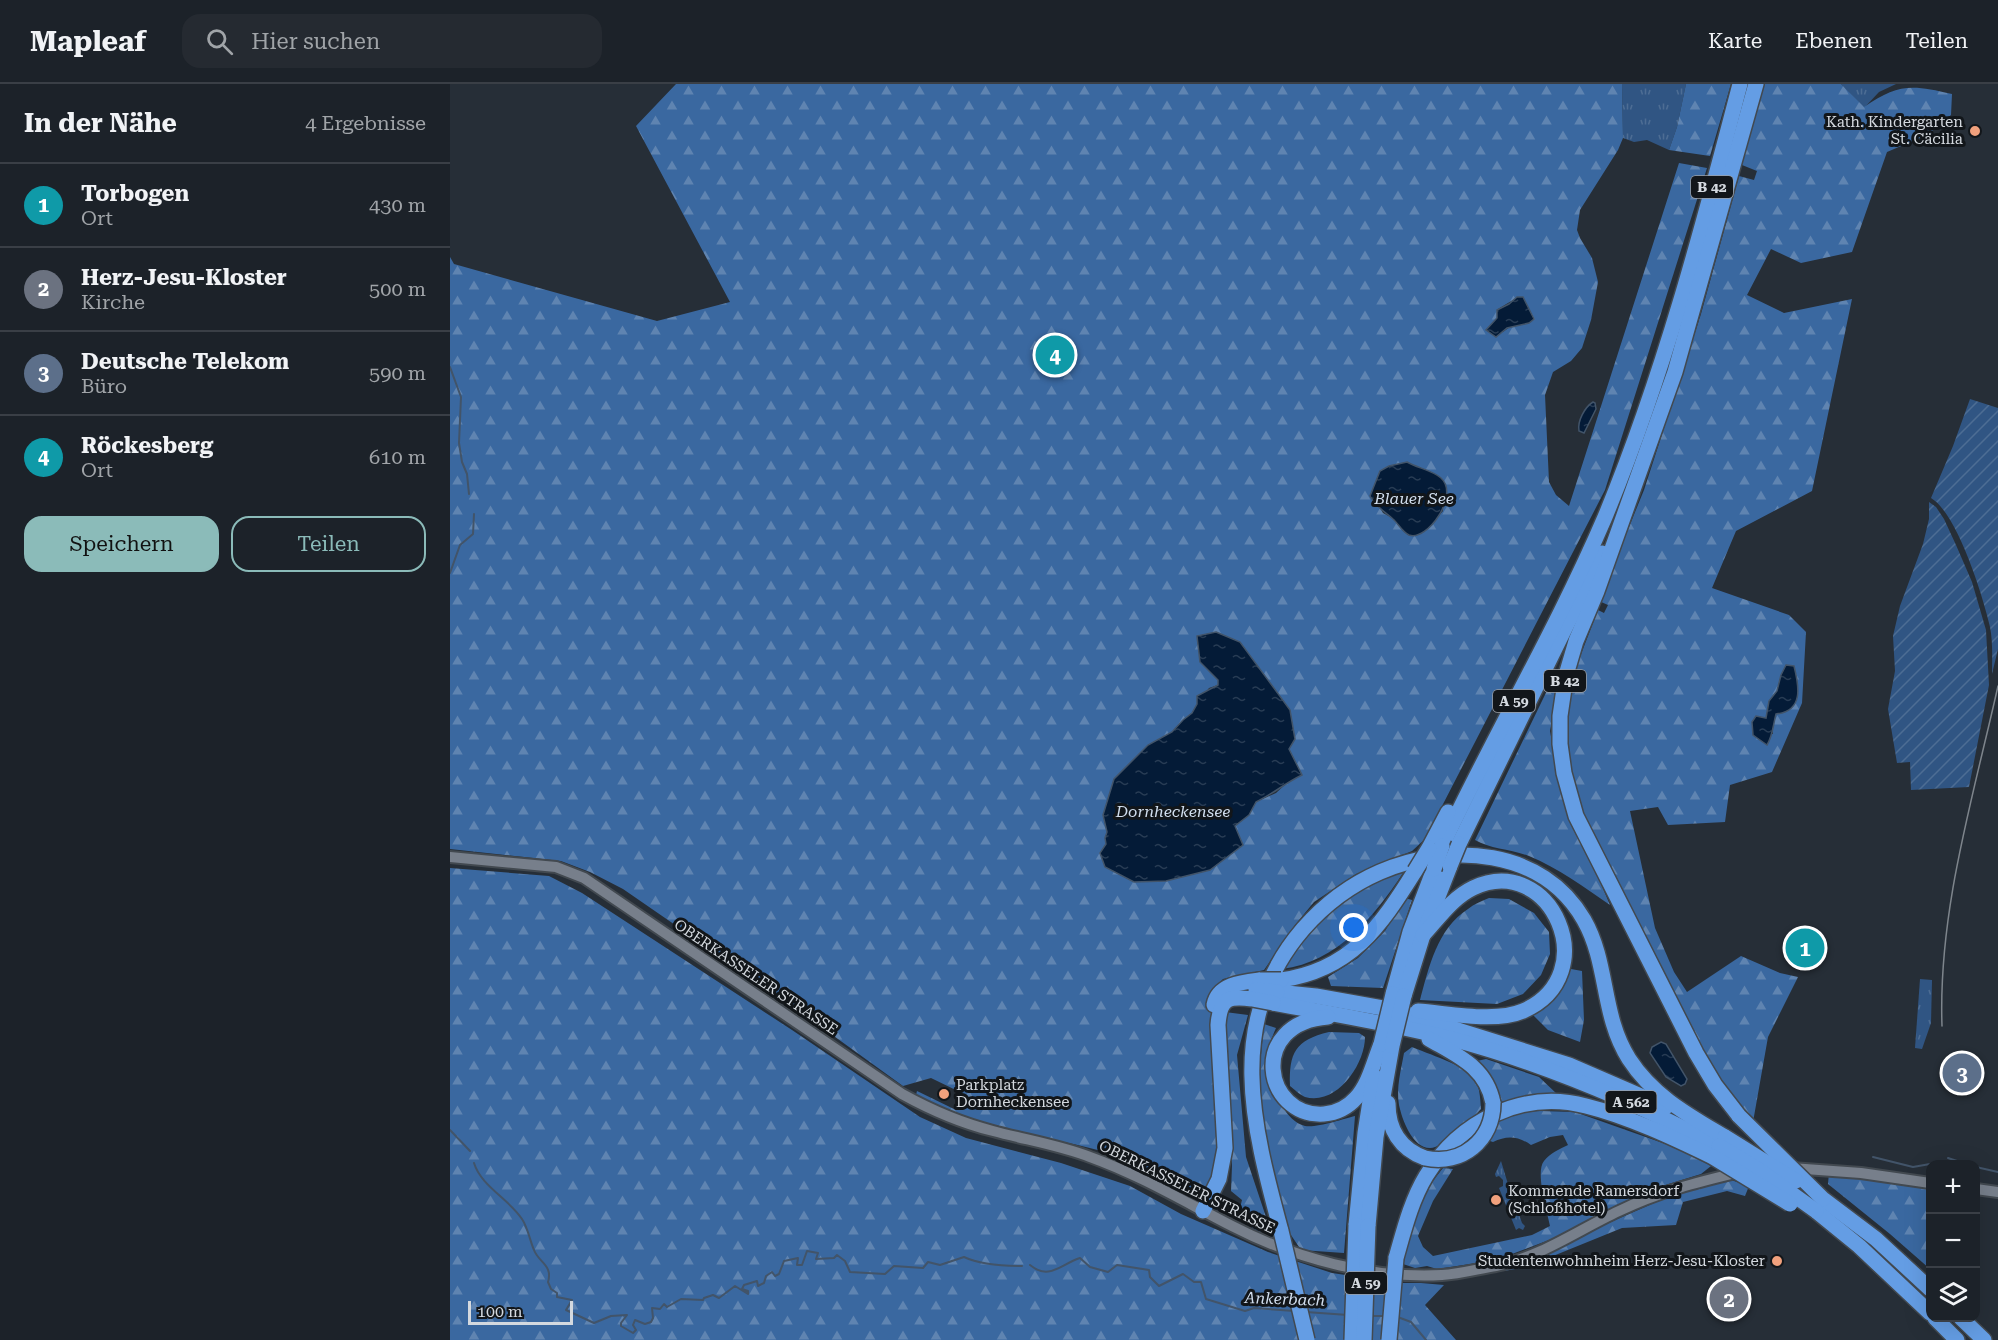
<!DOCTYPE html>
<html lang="de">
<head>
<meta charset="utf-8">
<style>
	:root { --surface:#1c2229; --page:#252a31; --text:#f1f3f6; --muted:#a0a4a8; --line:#3a3f46; --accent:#8bbbb9 }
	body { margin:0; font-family:"Roboto Serif",serif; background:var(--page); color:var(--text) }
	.controls { position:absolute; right:18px; bottom:18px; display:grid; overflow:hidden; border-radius:12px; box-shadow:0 6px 24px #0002 }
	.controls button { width:54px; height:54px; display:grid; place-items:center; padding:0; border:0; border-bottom:2px solid var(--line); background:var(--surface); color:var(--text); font:30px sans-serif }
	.scale { position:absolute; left:18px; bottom:15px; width:105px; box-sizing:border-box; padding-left:6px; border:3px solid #d4d9df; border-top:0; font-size:16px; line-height:21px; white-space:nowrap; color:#d4d9df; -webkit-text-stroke:4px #12161a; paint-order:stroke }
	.you { position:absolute; left:904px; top:844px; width:21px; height:21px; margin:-15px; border:4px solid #fff; border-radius:50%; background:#1a73e8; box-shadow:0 0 0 9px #1a73e833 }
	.badge { display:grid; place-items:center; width:39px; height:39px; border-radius:50%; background:var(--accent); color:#fff; font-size:20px; font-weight:700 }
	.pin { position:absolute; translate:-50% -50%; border:3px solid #fff; box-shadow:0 2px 6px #0006 }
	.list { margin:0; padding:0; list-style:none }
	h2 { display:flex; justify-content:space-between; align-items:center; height:78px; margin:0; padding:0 24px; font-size:26px }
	h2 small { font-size:20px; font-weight:400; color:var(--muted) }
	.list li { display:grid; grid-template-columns:39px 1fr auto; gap:18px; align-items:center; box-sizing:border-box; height:84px; padding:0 24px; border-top:2px solid var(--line) }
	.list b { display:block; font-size:22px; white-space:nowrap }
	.list p { margin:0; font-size:20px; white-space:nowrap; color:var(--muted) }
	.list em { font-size:20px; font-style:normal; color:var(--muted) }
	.actions { display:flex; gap:12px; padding:18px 24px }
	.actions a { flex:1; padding:14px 0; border:2px solid var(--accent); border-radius:18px; text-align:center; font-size:21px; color:var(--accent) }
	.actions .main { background:var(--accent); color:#111 }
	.icon { flex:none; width:33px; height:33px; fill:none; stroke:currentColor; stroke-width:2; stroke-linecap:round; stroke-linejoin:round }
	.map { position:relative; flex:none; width:1548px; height:1256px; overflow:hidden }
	header { display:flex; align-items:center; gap:36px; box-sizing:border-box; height:84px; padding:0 30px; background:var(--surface); border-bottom:2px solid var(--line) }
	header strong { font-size:28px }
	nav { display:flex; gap:33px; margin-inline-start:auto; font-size:21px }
	.search { width:420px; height:54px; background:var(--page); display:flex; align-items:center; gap:15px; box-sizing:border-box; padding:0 21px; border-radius:18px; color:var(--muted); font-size:22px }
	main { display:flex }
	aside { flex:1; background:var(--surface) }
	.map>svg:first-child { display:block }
	.grass { fill:url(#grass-tufts) }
	.forest { fill:url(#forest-firs); fill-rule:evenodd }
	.garden { fill:url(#garden-furrows) }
	.water { fill:url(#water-ripples); stroke:#425469; stroke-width:1.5 }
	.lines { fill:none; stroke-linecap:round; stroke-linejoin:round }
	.stream { stroke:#425469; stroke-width:2 }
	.minor-casing { stroke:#424950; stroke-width:14 }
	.highway-casing { stroke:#424950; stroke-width:18 }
	.minor { stroke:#777f8b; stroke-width:10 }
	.highway { stroke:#649de4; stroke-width:15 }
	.tram { stroke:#7e858c; stroke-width:1.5 }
	.highway-bridge-casing { stroke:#424950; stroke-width:18; stroke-linecap:butt }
	.highway-bridge { stroke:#649de4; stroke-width:15 }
	.poi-dot { fill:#f1a17d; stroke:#12161a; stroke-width:2 }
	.labels { text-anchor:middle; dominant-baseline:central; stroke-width:6; stroke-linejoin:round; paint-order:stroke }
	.shield { fill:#12161a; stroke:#9a9ea4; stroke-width:1.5 }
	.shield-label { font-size:14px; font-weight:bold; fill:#d4d9df }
	.poi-label { font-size:15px; fill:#d4d9df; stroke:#12161a; text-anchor:end }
	.street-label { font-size:15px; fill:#d4d9df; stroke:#12161a }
	.water-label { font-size:16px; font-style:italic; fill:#d1deee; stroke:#12161a }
</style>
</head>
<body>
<header>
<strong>Mapleaf</strong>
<div class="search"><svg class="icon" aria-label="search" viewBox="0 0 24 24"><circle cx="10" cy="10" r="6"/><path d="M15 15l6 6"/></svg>Hier suchen</div>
<nav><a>Karte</a><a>Ebenen</a><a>Teilen</a></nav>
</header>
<main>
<aside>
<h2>In der Nähe<small>4 Ergebnisse</small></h2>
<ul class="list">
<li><span class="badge" style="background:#0f9aa8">1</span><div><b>Torbogen</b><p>Ort</p></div><em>430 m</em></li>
<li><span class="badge" style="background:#6b7280">2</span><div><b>Herz-Jesu-Kloster</b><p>Kirche</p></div><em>500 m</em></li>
<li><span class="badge" style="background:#5c6f8a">3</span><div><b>Deutsche Telekom</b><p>Büro</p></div><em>590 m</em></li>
<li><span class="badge" style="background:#0f9aa8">4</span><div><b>Röckesberg</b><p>Ort</p></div><em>610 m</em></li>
</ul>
<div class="actions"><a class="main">Speichern</a><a>Teilen</a></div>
</aside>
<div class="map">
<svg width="1548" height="1256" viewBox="0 0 1548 1256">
	<defs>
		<pattern id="grass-tufts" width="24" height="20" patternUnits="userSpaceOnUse" patternTransform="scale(1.5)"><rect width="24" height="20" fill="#305583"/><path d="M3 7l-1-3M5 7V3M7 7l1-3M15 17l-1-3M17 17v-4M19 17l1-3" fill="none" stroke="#4d6d94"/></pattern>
		<pattern id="forest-firs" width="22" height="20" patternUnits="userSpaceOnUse" patternTransform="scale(1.5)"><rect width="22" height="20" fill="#3a68a0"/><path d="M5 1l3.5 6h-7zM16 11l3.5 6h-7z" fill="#5f84b1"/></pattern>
		<pattern id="garden-furrows" width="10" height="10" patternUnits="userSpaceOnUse" patternTransform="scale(1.5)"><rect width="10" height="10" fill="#305583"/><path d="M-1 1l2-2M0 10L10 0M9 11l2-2" fill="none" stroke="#4d6d94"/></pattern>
		<pattern id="water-ripples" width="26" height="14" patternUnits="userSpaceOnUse" patternTransform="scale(1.5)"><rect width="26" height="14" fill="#041b37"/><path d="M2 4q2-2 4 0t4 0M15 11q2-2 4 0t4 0" fill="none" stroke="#283c54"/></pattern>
	</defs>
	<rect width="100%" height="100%" fill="#262e37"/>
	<g class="grass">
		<path d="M 1172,0 L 1236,0 L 1227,43 L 1219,66 L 1197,56 L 1184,58 L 1173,54 Z"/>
		<path d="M 1391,0 L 1446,0 L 1429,8 L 1414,24 Z"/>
		<path d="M 1470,895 L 1482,896 L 1481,939 L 1472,965 L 1465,964 Z"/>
		<path d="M 1051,1077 L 1061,1110 L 1063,1110 L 1063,1113 L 1072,1139 L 1075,1142 L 1073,1146 L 1069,1144 L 1066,1146 L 1049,1104 L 1053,1102 L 1053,1096 L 1049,1092 L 1046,1093 L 1045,1090 Z"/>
	</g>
	<g class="forest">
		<path d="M 226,0 L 1172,0 L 1173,54 L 1168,66 L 1130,126 L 1127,146 L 1130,154 L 1142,174 L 1148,198 L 1141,236 L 1132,264 L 1121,277 L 1103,288 L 1095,311 L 1099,398 L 1106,411 L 1119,422 L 1229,79 L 1257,84 L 1155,406 L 975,755 L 962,767 L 906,790 L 864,818 L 845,841 L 814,886 L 773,895 L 761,907 C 761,943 764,978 766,1013 C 768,1036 771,1062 766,1086 C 765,1090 761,1098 757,1101 C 733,1123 683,1076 658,1069 C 600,1051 515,1045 466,1011 L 467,1007 L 506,1026 L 514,1010 L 481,994 L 453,1002 L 334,916 L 173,805 L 140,788 L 111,777 L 0,765 L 0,173 L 4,180 L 207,237 L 280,218 L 186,42 ZM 1073,213 L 1084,235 L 1061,242 L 1053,248 L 1047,234 L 1048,225 L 1063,216 ZM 957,379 L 991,394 L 993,427 L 978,444 L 964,452 L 958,451 L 944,435 L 933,429 L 921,408 L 925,402 L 930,387 L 939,382 ZM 750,578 L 838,665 L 852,691 L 838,698 L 826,709 L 806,718 L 799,731 L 785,742 L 760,786 L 684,798 L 655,783 L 650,769 L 657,760 L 655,754 L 657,748 L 653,731 L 698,661 L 722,648 L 733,636 L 742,629 L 747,620 L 759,604 L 768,601 L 768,596 Z"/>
		<path d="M 1236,0 L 1281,0 L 1260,72 L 1219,66 L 1227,43 Z"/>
		<path d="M 1313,0 L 1391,0 L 1414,23 C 1447,0 1461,0 1502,10 L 1501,31 L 1477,51 L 1437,68 L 1402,168 L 1351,179 L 1321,165 L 1297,211 L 1334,229 L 1402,215 L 1362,407 L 1286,447 L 1262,504 L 1339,531 L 1356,548 L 1352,619 L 1322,688 L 1280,701 L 1275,738 L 1218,741 L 1208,723 L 1180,727 L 1205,844 L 1224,888 L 1237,908 L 1291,872 L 1330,889 L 1348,893 L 1318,953 L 1303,1038 L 1260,983 L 1134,735 L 1121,699 L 1115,654 L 1119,618 L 1128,578 L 1148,526 L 1154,529 L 1158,521 L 1149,517 L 1194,406 L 1251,230 L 1289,92 L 1304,96 L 1307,87 L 1292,81 ZM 1336,581 L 1322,642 L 1323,650 L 1303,651 L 1302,638 L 1306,632 L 1316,635 L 1319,617 L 1327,607 L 1331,591 Z"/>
		<path d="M 1106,588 L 1109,601 L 1100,647 L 1110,704 L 1160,821 C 1134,803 1108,784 1079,772 C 1061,765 1040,765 1025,756 Z"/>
		<path d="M 0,784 L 99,792 L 132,809 L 342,946 L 470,1033 L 516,1054 L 611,1079 L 680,1102 L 731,1130 L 818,1168 L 882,1189 L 949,1199 L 971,1199 L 994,1201 L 975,1221 L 1006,1256 L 0,1256 Z"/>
		<path d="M 953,789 C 924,833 887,878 832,885 C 863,838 894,797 953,789 Z"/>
		<path d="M 955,814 L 962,816 L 933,904 L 881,902 L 878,893 L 908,874 L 935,847 Z"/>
		<path d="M 1039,814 L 1059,815 L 1084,829 L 1099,848 L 1100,870 L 1091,891 L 1073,910 L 1047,920 L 970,916 C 979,883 987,845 1018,825 C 1024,820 1032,817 1039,814 Z"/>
		<path d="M 1121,885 L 1132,887 L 1134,936 L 1130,958 L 1098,946 L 1081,929 C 1102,917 1111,906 1121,885 Z"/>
		<path d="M 775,928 L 798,931 L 787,971 L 796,1073 L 818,1139 L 809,1149 L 788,1132 L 792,1116 L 781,1107 L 782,1082 Z"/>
		<path d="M 814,940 L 826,944 C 822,953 819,961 819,971 C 818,992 831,1037 855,1042 C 867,1044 893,1035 905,1032 L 894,1169 L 851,1166 L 837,1145 L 818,1071 L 811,1026 L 809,991 Z"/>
		<path d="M 879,948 L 909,949 L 915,953 C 915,980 887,1022 855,1013 C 850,1011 844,1005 840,1002 C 839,969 845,956 879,948 Z"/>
		<path d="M 962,963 C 976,969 1015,982 1023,992 C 1030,1001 1030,1014 1031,1025 C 1022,1035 994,1064 980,1064 C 962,1064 952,1035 949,1021 C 946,1004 951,986 954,969 Z"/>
		<path d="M 1036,975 L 1089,993 L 1108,1011 L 1049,1018 L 1027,977 Z"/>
		<path d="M 1090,1027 L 1125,1028 L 1224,1063 L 1261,1082 L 1251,1090 L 1199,1106 L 1128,1145 L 1046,1176 L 987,1185 L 977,1182 L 965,1184 L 953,1180 L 955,1157 L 975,1107 L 993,1084 L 1003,1085 L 983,1117 L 968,1152 L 973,1163 L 983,1172 L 1082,1151 L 1100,1142 C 1097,1127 1085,1088 1094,1077 C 1100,1069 1110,1065 1118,1061 L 1113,1051 L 1100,1053 L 1081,1061 C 1068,1052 1057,1051 1043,1058 L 1040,1057 L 1051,1033 L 1066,1028 Z"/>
		<path d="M 1379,1089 L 1480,1105 L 1480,1185 L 1440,1150 L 1378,1100 Z"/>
		<path d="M 1278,1095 L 1299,1102 L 1295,1112 L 1277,1107 L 1233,1118 L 1226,1141 L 1172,1144 L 1076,1183 L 1054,1187 L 1054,1185 L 1229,1108 Z"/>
	</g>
	<g class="garden">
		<path d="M 1520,315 L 1548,324 L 1548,565 L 1542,590 C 1542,575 1543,558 1540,543 C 1533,512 1507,429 1481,414 L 1503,362 Z"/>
		<path d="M 1479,418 L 1486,423 L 1494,435 L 1506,461 L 1522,498 L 1536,546 L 1539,601 L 1519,703 L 1461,706 L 1460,678 L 1447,679 L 1438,625 L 1445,587 L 1443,552 L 1450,522 L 1473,460 L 1479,435 Z"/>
	</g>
	<g class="water">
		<path d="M 1067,213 L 1073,213 L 1084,235 L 1079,239 L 1057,244 L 1046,253 L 1036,246 L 1047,234 L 1047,226 L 1059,220 Z"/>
		<path d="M 1143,318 L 1145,319 L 1146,325 L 1134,349 L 1129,347 C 1127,337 1135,323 1143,318 Z"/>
		<path d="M 957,378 C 967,384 982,386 991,394 C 1010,411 977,458 959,451 C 952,448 948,439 943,435 C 934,427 926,423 920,412 L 930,387 L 939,382 Z"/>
		<path d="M 766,548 L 790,558 L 840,626 L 845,655 L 839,665 L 852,691 C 835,699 823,710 806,718 L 799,731 L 785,742 L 793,761 L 760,786 L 716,797 L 684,798 L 655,783 L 650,769 L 656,760 L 655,754 L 657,748 L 653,731 L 664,695 L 698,661 L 722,648 L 733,636 L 742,629 L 747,620 L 747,612 L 768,601 L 768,596 L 750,578 L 747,552 Z"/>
		<path d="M 1336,581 L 1344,582 C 1349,602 1354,627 1326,630 C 1323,641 1323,651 1317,661 L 1303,651 L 1302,638 L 1306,632 L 1316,634 L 1319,617 L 1327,607 L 1331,591 Z"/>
		<path d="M 1211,958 L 1216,960 L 1237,995 L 1235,1000 L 1231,1002 L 1216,993 L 1200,969 L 1202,963 Z"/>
	</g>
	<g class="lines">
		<g class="stream">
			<path d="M 0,283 L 11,313 L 9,359 L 12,378 L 17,390 L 19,410"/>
			<path d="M 0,489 L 10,461 L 23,450 L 24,430"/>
			<path d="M 0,1046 L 20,1067"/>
			<path d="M 1423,1073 L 1463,1083 L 1480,1080"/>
			<path d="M 1498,1074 L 1516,1080"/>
			<path d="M 24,1079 C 31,1102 59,1115 72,1135 C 78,1144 80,1157 84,1166 C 89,1179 103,1181 98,1198 L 101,1205 L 107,1209 L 107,1213 L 122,1216 L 116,1226 L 144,1239 L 161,1232 L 177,1231 L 171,1239 L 171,1242 L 183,1249 L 186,1246 L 183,1241 L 185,1236 L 195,1240 L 201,1238 L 203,1234 L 202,1224 L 210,1225 L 214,1220 L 217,1223 L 231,1215 L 253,1216 L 254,1214 L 263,1211 L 269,1214 L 285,1202 L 298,1210 L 298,1207 L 292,1205 L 294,1201 L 307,1197 L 308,1202 L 314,1199 L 316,1192 L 322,1188 L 325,1192 L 329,1190 L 334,1177 L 348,1174 L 347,1181 L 352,1181 L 357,1167 L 368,1169 L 366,1175 L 384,1174 L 387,1171 L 395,1177 L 400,1188 L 435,1190 L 444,1182 L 473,1184 L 478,1178 L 490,1181 L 514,1173 C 531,1181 554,1182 572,1182"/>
			<path d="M 1526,1083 L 1548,1088"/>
			<path d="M 580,1181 C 599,1197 611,1180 630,1174 L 640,1183 L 658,1188 L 667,1181 L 699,1186 L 700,1193 L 709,1202 L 733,1190 L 744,1198 L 751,1198 L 756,1215 L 795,1227 L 804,1224 L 844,1227"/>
			<path d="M 856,1228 L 898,1231"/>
			<path d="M 921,1232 L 934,1232"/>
			<path d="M 945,1232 L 961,1238 L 976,1256"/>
		</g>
		<g class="minor-casing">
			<g id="minor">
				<path d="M 0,773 L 106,783 L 134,794 L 452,1010 C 481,1026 511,1039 543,1047 C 576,1056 609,1061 640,1073 C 690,1091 735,1118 782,1142 C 844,1174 921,1195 992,1191 C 1010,1190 1028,1185 1046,1182 C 1091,1173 1128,1146 1169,1127 C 1208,1108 1248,1098 1290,1088"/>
				<path d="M 1341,1084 L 1411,1089 L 1480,1099"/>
				<path d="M 1526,1105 L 1548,1108"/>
			</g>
		</g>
		<g class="highway-casing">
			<g id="highway">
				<path d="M 1009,760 L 1152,469"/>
				<path d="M 992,762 C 1044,651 1107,545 1155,433 C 1213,293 1252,146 1290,0"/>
				<path d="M 979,764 L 998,728"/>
				<path d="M 831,896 C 901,886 930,843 965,787"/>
				<path d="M 827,908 L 866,912 L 944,926 L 1119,981 L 1216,1023"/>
				<path d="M 943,910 L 960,848 L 984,785"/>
				<path d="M 954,912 L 973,851 L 1000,782"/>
				<path d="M 823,919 C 883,930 943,940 1002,955 C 1096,980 1184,1018 1269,1062"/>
				<path d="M 764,921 C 768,900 793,898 810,896"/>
				<path d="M 968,927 C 998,929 1045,939 1073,927 C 1156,891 1101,767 1023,804 C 1002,814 988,835 973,851"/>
				<path d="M 878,933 C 797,939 814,1034 874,1030 C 886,1029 898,1023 906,1014 C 919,1000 924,977 931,960"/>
				<path d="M 979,955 C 1008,972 1036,983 1043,1019"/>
				<path d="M 938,1019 C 938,1045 950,1065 975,1074"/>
				<path d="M 1289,1032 L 1265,1001 L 1246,969 L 1126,732 L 1114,689 L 1110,660 L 1110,632 L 1116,591 L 1126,557 L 1147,507 L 1225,288 L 1306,0"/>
				<path d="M 1373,1115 L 1426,1155 L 1480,1205"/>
				<path d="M 753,1127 L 769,1095 L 775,1064 L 768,941 C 770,914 778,912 802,915"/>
				<path d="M 1366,1127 L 1409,1162 L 1480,1229"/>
				<path d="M 906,1141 L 915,1049 L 924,992"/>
				<path d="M 918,1142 L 926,1053 L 942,962"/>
				<path d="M 831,1147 C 803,1043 774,937 853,845 C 874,821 900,801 930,788 C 999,758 1093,764 1134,836 C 1159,880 1151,931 1179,975 C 1203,1012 1238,1031 1275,1053"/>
				<path d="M 946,1174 C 954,1146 961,1117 976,1092 C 1009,1038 1072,1005 1136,1022 C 1177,1032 1224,1054 1263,1073"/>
				<path d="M 1485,1234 L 1507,1256"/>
				<path d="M 1511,1234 L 1534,1256"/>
			</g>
		</g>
		<use href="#minor" class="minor"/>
		<use href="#highway" class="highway"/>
		<path class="tram" d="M 1492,942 C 1488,827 1523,714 1548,602"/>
		<g class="highway-bridge-casing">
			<g id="highway-bridge">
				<path d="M 1000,782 L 1009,760"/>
				<path d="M 984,785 L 992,762"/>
				<path d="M 965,787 L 979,764"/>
				<path d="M 810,896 L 831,896"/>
				<path d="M 806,906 L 827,908"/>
				<path d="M 802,915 L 823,919"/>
				<path d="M 931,960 L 943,910"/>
				<path d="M 942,962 L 954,912"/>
				<path d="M 1289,1032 L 1373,1115"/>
				<path d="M 1275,1053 L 1346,1097"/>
				<path d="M 1269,1062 L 1309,1086 L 1366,1127"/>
				<path d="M 1263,1073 L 1340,1120"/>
				<path d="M 975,1074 C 1012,1082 1043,1056 1043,1019"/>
				<path d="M 831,1147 L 857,1256"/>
				<path d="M 902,1256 L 906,1141"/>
				<path d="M 914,1256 L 918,1142"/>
				<path d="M 939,1256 L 946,1174"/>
			</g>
		</g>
		<use href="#highway-bridge" class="highway-bridge"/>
	</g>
	<g class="poi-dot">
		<circle cx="1525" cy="47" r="6"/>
		<circle cx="494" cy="1010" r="6"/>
		<circle cx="1046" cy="1116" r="6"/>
		<circle cx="1327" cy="1177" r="6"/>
	</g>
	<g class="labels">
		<g class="shield">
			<rect x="1241" y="92" width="42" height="22" rx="4.5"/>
			<rect x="1094" y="586" width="42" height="22" rx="4.5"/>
			<rect x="1043" y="606" width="42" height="22" rx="4.5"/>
			<rect x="1155.5" y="1007" width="51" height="22" rx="4.5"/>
			<rect x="895" y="1188" width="42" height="22" rx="4.5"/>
		</g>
		<g class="shield-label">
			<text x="1262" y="103">B 42</text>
			<text x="1115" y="597">B 42</text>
			<text x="1064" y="617">A 59</text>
			<text x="1181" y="1018">A 562</text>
			<text x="916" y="1199">A 59</text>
		</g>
		<g class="poi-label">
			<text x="1513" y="38">Kath. Kindergarten<tspan x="1513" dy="17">St. Cäcilia</tspan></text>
			<text x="506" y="1001" text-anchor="start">Parkplatz<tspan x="506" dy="17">Dornheckensee</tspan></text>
			<text x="1058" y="1107" text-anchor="start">Kommende Ramersdorf<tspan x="1058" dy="17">(Schloßhotel)</tspan></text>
			<text x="1315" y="1177">Studentenwohnheim Herz-Jesu-Kloster</text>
		</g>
		<g class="street-label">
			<text transform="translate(306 893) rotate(34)">OBERKASSELER STRASSE</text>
			<text transform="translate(737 1103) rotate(26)">OBERKASSELER STRASSE</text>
		</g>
		<g class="water-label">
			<text x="964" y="414">Blauer See</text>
			<text x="723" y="727">Dornheckensee</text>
			<text transform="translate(835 1215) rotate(2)">Ankerbach</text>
		</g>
	</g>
</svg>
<div class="controls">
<button>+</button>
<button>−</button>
<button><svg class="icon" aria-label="layers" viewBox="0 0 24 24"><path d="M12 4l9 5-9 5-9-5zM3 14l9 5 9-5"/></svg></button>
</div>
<div class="scale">100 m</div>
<div class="you"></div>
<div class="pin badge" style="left:1355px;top:864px;background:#0f9aa8">1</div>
<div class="pin badge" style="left:1279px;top:1215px;background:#6b7280">2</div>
<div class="pin badge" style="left:1512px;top:989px;background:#5c6f8a">3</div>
<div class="pin badge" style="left:605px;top:271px;background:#0f9aa8">4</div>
</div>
</main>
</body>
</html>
